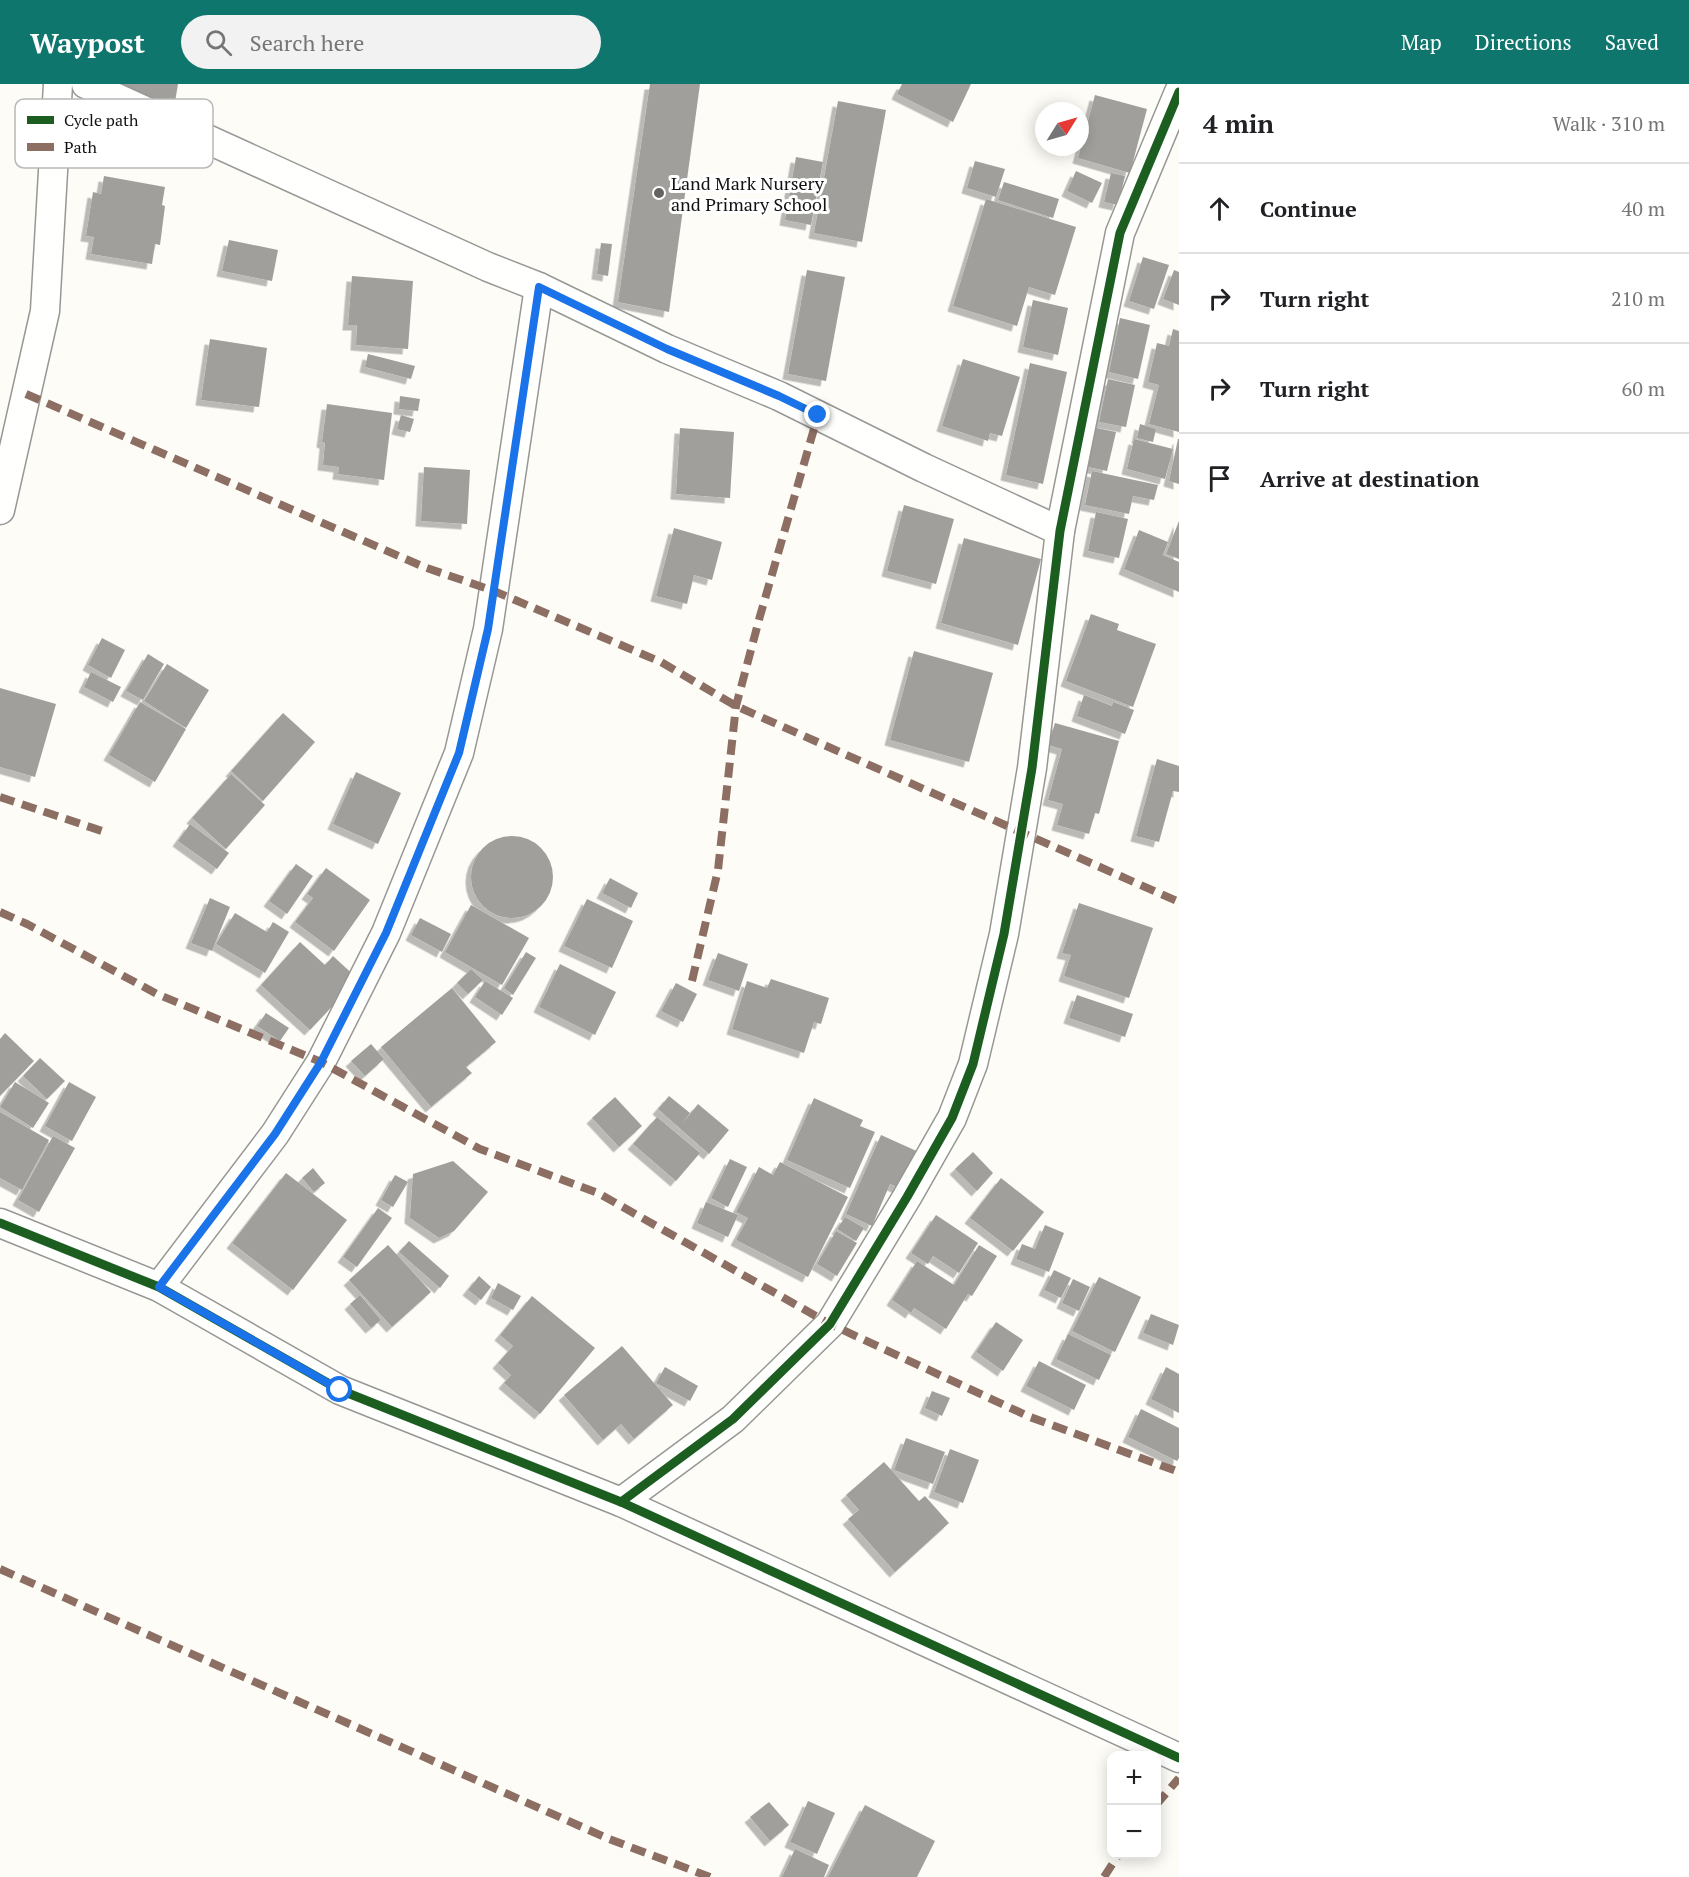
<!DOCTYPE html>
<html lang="en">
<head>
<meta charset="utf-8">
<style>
	:root { --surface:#fff; --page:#f2f2f2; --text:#202124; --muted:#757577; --line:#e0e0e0; --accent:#0f766e }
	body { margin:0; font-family:"PT Serif",serif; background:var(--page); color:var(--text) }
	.controls { position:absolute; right:18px; bottom:18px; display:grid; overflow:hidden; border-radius:12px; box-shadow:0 3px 15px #0003 }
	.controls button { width:54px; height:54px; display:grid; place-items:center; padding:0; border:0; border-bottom:2px solid var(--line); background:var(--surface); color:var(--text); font:30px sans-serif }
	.compass { position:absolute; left:1035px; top:18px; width:54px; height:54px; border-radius:50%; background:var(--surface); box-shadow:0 3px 15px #0003; rotate:53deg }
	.stop { position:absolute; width:18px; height:18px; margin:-14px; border:4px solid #1a73e8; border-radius:50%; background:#fff }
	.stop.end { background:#1a73e8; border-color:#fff; box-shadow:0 2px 6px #0008 }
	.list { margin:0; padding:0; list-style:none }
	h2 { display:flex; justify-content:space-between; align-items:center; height:78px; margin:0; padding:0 24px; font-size:26px }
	h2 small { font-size:20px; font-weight:400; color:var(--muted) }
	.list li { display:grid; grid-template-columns:39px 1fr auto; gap:18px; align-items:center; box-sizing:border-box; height:90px; padding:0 24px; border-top:2px solid var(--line) }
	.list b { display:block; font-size:22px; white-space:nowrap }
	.list em { font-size:20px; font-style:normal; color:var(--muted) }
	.icon { flex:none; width:33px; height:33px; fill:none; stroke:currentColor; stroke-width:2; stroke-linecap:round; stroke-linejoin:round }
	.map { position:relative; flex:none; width:1179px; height:1793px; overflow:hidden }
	header { display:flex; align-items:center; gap:36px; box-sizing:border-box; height:84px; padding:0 30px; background:var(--accent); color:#fff }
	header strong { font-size:28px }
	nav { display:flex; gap:33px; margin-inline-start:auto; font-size:21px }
	.search { width:420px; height:54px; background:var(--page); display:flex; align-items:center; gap:15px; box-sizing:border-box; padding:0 21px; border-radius:33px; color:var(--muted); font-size:22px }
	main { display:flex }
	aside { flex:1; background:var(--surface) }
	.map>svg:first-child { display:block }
	.building { fill:#a19f9c; filter:url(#shadow) }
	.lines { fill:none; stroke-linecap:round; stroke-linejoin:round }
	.street-casing { stroke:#979795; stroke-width:31 }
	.street { stroke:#fffffe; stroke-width:28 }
	.quiet { stroke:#8d6e63; stroke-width:8; stroke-dasharray:15 8; stroke-linecap:butt }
	.cycleway-casing { stroke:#fff; stroke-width:13 }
	.cycleway { stroke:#1b5e20; stroke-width:9 }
	.route { stroke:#1a73e8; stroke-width:8 }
	.poi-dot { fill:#646362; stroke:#fff; stroke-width:2 }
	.labels { text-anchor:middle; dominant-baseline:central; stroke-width:6; stroke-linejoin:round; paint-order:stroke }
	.poi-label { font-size:18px; fill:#111; stroke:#fff; text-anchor:start }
	.key { fill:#fff; stroke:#b8b8b8; stroke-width:1.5 }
	.key-label { font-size:16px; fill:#111 }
</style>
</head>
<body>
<header>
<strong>Waypost</strong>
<div class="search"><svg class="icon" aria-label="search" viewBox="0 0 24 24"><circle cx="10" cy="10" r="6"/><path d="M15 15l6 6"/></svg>Search here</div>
<nav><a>Map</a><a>Directions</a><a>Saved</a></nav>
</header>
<main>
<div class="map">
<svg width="1179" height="1793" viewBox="0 0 1179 1793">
	<defs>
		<filter id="shadow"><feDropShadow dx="-5.5" dy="5.5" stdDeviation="0" flood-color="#0004"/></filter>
	</defs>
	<rect width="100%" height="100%" fill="#fdfcf7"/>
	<g class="building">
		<path d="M 95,0 L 178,0 L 175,18 L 94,3 Z"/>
		<path d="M 650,0 L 700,0 L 669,228 L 618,218 Z"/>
		<path d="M 902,0 L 971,0 L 953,38 L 897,10 Z"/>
		<path d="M 1095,11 L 1147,25 L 1130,89 L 1078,74 Z"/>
		<path d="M 838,17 L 886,26 L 862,158 L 814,149 Z"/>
		<path d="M 796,73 L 823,78 L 811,141 L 785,136 Z"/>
		<path d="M 975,77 L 1005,85 L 996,113 L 967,104 Z"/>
		<path d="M 1076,87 L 1102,99 L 1092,119 L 1067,107 Z"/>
		<path d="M 1111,89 L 1125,92 L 1118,121 L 1104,118 Z"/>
		<path d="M 104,92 L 165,103 L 162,121 L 165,122 L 160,161 L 155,160 L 152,180 L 91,170 L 94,153 L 86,152 L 93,108 L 101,110 Z"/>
		<path d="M 1004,98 L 1059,115 L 1053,134 L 998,116 Z"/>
		<path d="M 986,115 L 1076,143 L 1055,211 L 1029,203 L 1017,242 L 953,222 Z"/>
		<path d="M 229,156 L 278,166 L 272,197 L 222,187 Z"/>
		<path d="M 601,159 L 612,160 L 608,192 L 597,190 Z"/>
		<path d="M 1143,173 L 1169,181 L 1154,225 L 1129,217 Z"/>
		<path d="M 807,186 L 845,193 L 826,297 L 788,290 Z"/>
		<path d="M 1174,186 L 1179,188 L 1179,221 L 1163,215 Z"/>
		<path d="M 352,192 L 413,197 L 408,265 L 356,261 L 357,241 L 348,241 Z"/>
		<path d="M 1033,216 L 1068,224 L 1058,271 L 1023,263 Z"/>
		<path d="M 1120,234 L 1150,241 L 1138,295 L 1109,288 Z"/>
		<path d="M 1173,245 L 1179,247 L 1179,348 L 1149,340 L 1159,301 L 1148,298 L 1157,259 L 1169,262 Z"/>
		<path d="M 210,255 L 267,264 L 259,323 L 201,316 Z"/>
		<path d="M 368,270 L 415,282 L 411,295 L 365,283 Z"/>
		<path d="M 963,275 L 1020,293 L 1002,352 L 990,349 L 988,357 L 942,342 Z"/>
		<path d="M 1030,279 L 1067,288 L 1043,400 L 1006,391 Z"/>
		<path d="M 1108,295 L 1135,301 L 1126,343 L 1099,338 Z"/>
		<path d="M 400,312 L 420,315 L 418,327 L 399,325 Z"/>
		<path d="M 327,320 L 392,329 L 384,396 L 338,390 L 339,383 L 323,381 L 325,359 L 322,358 Z"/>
		<path d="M 401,331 L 414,335 L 410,348 L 397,345 Z"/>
		<path d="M 1140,340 L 1156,345 L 1153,358 L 1137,354 Z"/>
		<path d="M 1092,343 L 1116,348 L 1107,387 L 1084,382 Z"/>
		<path d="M 680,344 L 734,348 L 730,414 L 676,410 Z"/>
		<path d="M 1134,355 L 1173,365 L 1165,395 L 1127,385 Z"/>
		<path d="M 1178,355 L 1179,355 L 1179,400 L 1169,397 Z"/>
		<path d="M 424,383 L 470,386 L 467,440 L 421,437 Z"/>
		<path d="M 1092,387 L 1158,401 L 1154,416 L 1133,412 L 1129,430 L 1085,421 Z"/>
		<path d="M 904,421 L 954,435 L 936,500 L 887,487 Z"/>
		<path d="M 1096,428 L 1128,435 L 1119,474 L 1088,467 Z"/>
		<path d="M 1179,437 L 1179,475 L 1166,470 Z"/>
		<path d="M 674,444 L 722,458 L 712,496 L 694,491 L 687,520 L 656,512 Z"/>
		<path d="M 1139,446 L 1168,458 L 1163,471 L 1179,478 L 1179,508 L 1124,485 Z"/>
		<path d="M 964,454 L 1041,475 L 1018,561 L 941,539 Z"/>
		<path d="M 1091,530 L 1119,540 L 1117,546 L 1156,560 L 1133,623 L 1066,597 Z"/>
		<path d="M 102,554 L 125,566 L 111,594 L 88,581 Z"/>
		<path d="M 914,567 L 993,589 L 969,678 L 890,656 Z"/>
		<path d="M 148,570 L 164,580 L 143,616 L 126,607 Z"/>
		<path d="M 167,580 L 209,606 L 186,644 L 144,617 Z"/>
		<path d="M 91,588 L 121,603 L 113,618 L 84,603 Z"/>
		<path d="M 0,604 L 56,620 L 35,693 L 0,683 Z"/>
		<path d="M 1084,611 L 1112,622 L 1113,618 L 1134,626 L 1125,650 L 1077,632 Z"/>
		<path d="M 140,618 L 186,645 L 155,698 L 109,671 Z"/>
		<path d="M 283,629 L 315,658 L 263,717 L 231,687 Z"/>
		<path d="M 1055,639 L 1119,657 L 1099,730 L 1095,729 L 1089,750 L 1057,741 L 1063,720 L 1048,716 L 1062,665 L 1048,661 Z"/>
		<path d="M 1157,675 L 1179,682 L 1179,708 L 1173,707 L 1159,758 L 1136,752 Z"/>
		<path d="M 356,688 L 401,709 L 378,760 L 333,740 Z"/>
		<path d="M 231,690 L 265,721 L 226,765 L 192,734 Z"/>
		<path d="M 190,740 L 229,769 L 217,785 L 178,757 Z"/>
		<circle cx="512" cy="793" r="41"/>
		<path d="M 296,780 L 313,792 L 287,830 L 269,817 Z"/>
		<path d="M 326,784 L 370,816 L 334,867 L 295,838 L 313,814 L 307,810 Z"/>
		<path d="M 610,794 L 638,809 L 631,824 L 602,809 Z"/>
		<path d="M 210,814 L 230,823 L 212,867 L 191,859 Z"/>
		<path d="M 587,815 L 633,837 L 612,884 L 564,862 Z"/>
		<path d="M 1079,819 L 1153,844 L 1129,914 L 1064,892 L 1071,871 L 1062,869 Z"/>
		<path d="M 471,821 L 529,854 L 502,901 L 445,868 Z"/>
		<path d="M 235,829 L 267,848 L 273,838 L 289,848 L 265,889 L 216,860 Z"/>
		<path d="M 420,834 L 451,850 L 442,868 L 411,851 Z"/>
		<path d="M 300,858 L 325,881 L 333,872 L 358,895 L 310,946 L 261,901 Z"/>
		<path d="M 526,868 L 536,874 L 513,911 L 504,904 Z"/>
		<path d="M 718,869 L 748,880 L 739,907 L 708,896 Z"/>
		<path d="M 560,880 L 616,908 L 595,951 L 539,923 Z"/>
		<path d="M 471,885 L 483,896 L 468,910 L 457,899 Z"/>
		<path d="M 771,895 L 829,914 L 821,940 L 814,938 L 804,969 L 732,945 L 747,897 L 767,904 Z"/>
		<path d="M 485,897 L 513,914 L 502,931 L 475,913 Z"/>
		<path d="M 676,899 L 697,910 L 683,938 L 661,927 Z"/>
		<path d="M 452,904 L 496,958 L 466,983 L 472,989 L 431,1023 L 381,963 Z"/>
		<path d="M 1077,911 L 1133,930 L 1125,953 L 1069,934 Z"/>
		<path d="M 266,929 L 289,944 L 280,957 L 257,942 Z"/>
		<path d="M 5,949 L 34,977 L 0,1012 L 0,955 Z"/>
		<path d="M 371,960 L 384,975 L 365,992 L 351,977 Z"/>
		<path d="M 40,974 L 65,997 L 47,1015 L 23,992 Z"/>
		<path d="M 15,998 L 49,1019 L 33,1044 L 0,1023 Z"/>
		<path d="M 69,998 L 96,1013 L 72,1057 L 45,1042 Z"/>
		<path d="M 669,1012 L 690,1029 L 682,1040 L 698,1020 L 729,1046 L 709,1070 L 658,1025 Z"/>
		<path d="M 615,1013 L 642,1042 L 619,1063 L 592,1034 Z"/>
		<path d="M 814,1014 L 863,1036 L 860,1042 L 875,1048 L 850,1104 L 787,1076 Z"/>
		<path d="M 0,1028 L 49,1056 L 22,1106 L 0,1094 Z"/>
		<path d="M 657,1033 L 700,1069 L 676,1097 L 633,1060 Z"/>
		<path d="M 881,1051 L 921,1069 L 904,1106 L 890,1100 L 872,1142 L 846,1130 Z"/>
		<path d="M 53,1052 L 75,1064 L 39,1128 L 18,1116 Z"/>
		<path d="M 973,1068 L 993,1089 L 977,1107 L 955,1085 Z"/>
		<path d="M 730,1075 L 747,1083 L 728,1123 L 711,1114 Z"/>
		<path d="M 453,1077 L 488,1108 L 454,1147 L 439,1154 L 410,1134 L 413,1090 Z"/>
		<path d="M 780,1078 L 848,1113 L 808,1193 L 736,1156 L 748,1134 L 736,1128 L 759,1083 L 773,1091 Z"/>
		<path d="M 313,1084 L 325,1099 L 314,1108 L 302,1094 Z"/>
		<path d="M 286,1089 L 347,1136 L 293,1206 L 232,1159 Z"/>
		<path d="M 395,1091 L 408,1098 L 393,1123 L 381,1116 Z"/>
		<path d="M 1001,1094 L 1044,1128 L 1013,1167 L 970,1134 Z"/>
		<path d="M 706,1118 L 738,1131 L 728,1153 L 697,1139 Z"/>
		<path d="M 378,1124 L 392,1134 L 357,1183 L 343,1173 Z"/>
		<path d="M 936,1131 L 978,1159 L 959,1189 L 933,1172 L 928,1180 L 911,1169 Z"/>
		<path d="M 845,1133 L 864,1144 L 856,1157 L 837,1145 Z"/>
		<path d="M 1045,1141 L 1064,1149 L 1049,1188 L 1016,1175 L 1022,1160 L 1035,1165 Z"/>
		<path d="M 836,1147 L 857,1159 L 837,1192 L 817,1180 Z"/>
		<path d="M 409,1157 L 449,1192 L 440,1204 L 399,1168 Z"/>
		<path d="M 388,1161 L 431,1208 L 392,1243 L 349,1196 Z"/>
		<path d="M 979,1161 L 997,1172 L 972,1212 L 968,1210 L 946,1245 L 914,1224 L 911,1229 L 892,1216 L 917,1177 L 954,1201 Z"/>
		<path d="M 1054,1186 L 1071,1194 L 1061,1214 L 1044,1206 Z"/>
		<path d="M 479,1192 L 491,1203 L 481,1216 L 468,1206 Z"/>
		<path d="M 1099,1193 L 1141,1213 L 1115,1268 L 1072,1247 Z"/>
		<path d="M 1073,1195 L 1090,1203 L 1079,1227 L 1062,1219 Z"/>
		<path d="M 498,1199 L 521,1212 L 513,1226 L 491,1214 Z"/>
		<path d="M 360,1211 L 381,1236 L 371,1244 L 350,1220 Z"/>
		<path d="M 532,1212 L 595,1264 L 540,1330 L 504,1299 L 511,1291 L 498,1279 L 513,1262 L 500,1251 Z"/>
		<path d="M 1151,1230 L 1179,1241 L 1173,1261 L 1143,1249 Z"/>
		<path d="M 996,1238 L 1023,1256 L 1003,1287 L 976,1268 Z"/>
		<path d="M 1068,1250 L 1111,1271 L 1099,1296 L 1056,1275 Z"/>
		<path d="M 622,1262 L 673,1321 L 634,1355 L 621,1340 L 603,1356 L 564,1311 Z"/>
		<path d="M 1039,1277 L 1086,1301 L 1074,1326 L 1026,1302 Z"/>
		<path d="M 665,1283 L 698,1302 L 690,1317 L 656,1299 Z"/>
		<path d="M 1166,1283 L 1179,1290 L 1179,1329 L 1151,1315 Z"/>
		<path d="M 932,1307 L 950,1314 L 942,1332 L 925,1324 Z"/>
		<path d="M 1141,1325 L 1179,1344 L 1179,1374 L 1177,1377 L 1128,1353 Z"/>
		<path d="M 906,1354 L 945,1368 L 933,1400 L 894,1386 Z"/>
		<path d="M 950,1365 L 979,1376 L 963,1419 L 934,1408 Z"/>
		<path d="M 884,1378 L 919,1417 L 925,1412 L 949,1439 L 895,1488 L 848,1435 L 859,1426 L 846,1411 Z"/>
		<path d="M 808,1717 L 835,1729 L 817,1770 L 790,1758 Z"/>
		<path d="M 769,1718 L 789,1741 L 770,1757 L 750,1733 Z"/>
		<path d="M 865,1721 L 935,1757 L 917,1793 L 828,1793 Z"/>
		<path d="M 795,1765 L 829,1781 L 824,1793 L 782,1793 Z"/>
	</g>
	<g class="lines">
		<g class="street-casing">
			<g id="street">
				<path d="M 86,0 L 488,183 L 539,203 L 667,265 L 779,312 L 924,384 L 1060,447"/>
				<path d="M 0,426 L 45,227 L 58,0"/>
				<path d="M 0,1139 L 159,1203 L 340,1306 L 621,1418 L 1179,1674"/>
				<path d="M 159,1203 L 275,1050 L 321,978 L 386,849 L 459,669 L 488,545 L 539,203"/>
				<path d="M 621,1418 L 733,1335 L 830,1240 L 907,1113 L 952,1034 L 973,980 L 1004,850 L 1032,684 L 1060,447 L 1120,149 L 1179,8"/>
			</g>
		</g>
		<use href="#street" class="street"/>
		<g class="quiet">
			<path d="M 26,310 L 424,483 L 494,507 L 661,578 L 736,622 L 1179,818"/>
			<path d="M 0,713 L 105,748"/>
			<path d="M 0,828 L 27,840 L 157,910 L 321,978 L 480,1065 L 598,1109 L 830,1240 L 1030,1333 L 1179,1388"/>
			<path d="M 692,897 L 718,786 L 736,622 L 760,532 L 818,331"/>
			<path d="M 0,1485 L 609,1755 L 710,1793"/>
			<path d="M 1156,1721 L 1179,1694"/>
			<path d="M 1104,1793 L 1119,1770"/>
		</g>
		<g class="cycleway-casing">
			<g id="cycleway">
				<path d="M 0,1139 L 159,1203 L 340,1306 L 621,1418 L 1179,1674"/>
				<path d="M 621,1418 L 733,1335 L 830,1240 L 907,1113 L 952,1034 L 973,980 L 1004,850 L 1032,684 L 1060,447 L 1120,149 L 1179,8"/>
			</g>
		</g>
		<use href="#cycleway" class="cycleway"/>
	</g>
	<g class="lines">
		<path class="route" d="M 340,1306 L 159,1203 L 275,1050 L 321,978 L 386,849 L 459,669 L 488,545 L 539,203 L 667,265 L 779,312 L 818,331"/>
	</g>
	<circle class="poi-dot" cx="659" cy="109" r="6"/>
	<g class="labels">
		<g class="poi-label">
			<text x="671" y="99">Land Mark Nursery<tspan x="671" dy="21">and Primary School</tspan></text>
		</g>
	</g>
	<rect x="15" y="15" width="198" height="69" rx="9" class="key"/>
	<rect x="27" y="32" width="27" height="8" fill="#1b5e20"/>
	<rect x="27" y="59" width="27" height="8" fill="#8d6e63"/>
	<g class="key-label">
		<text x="64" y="42">Cycle path</text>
		<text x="64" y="69">Path</text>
	</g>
</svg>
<div class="controls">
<button>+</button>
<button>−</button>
</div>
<svg class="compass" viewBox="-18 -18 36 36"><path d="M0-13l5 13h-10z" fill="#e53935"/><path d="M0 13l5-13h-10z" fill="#757577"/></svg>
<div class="stop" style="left:340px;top:1306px"></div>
<div class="stop end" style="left:818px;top:331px"></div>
</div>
<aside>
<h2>4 min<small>Walk · 310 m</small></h2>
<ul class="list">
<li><svg class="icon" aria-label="ahead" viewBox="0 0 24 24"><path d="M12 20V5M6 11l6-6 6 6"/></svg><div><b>Continue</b></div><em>40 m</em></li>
<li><svg class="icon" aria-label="right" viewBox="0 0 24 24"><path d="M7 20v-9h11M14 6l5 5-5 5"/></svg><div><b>Turn right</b></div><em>210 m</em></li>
<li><svg class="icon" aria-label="right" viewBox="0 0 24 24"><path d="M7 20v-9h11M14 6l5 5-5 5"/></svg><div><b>Turn right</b></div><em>60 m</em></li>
<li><svg class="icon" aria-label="arrive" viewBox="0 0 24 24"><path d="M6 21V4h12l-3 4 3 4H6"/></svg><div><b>Arrive at destination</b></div></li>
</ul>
</aside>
</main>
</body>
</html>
